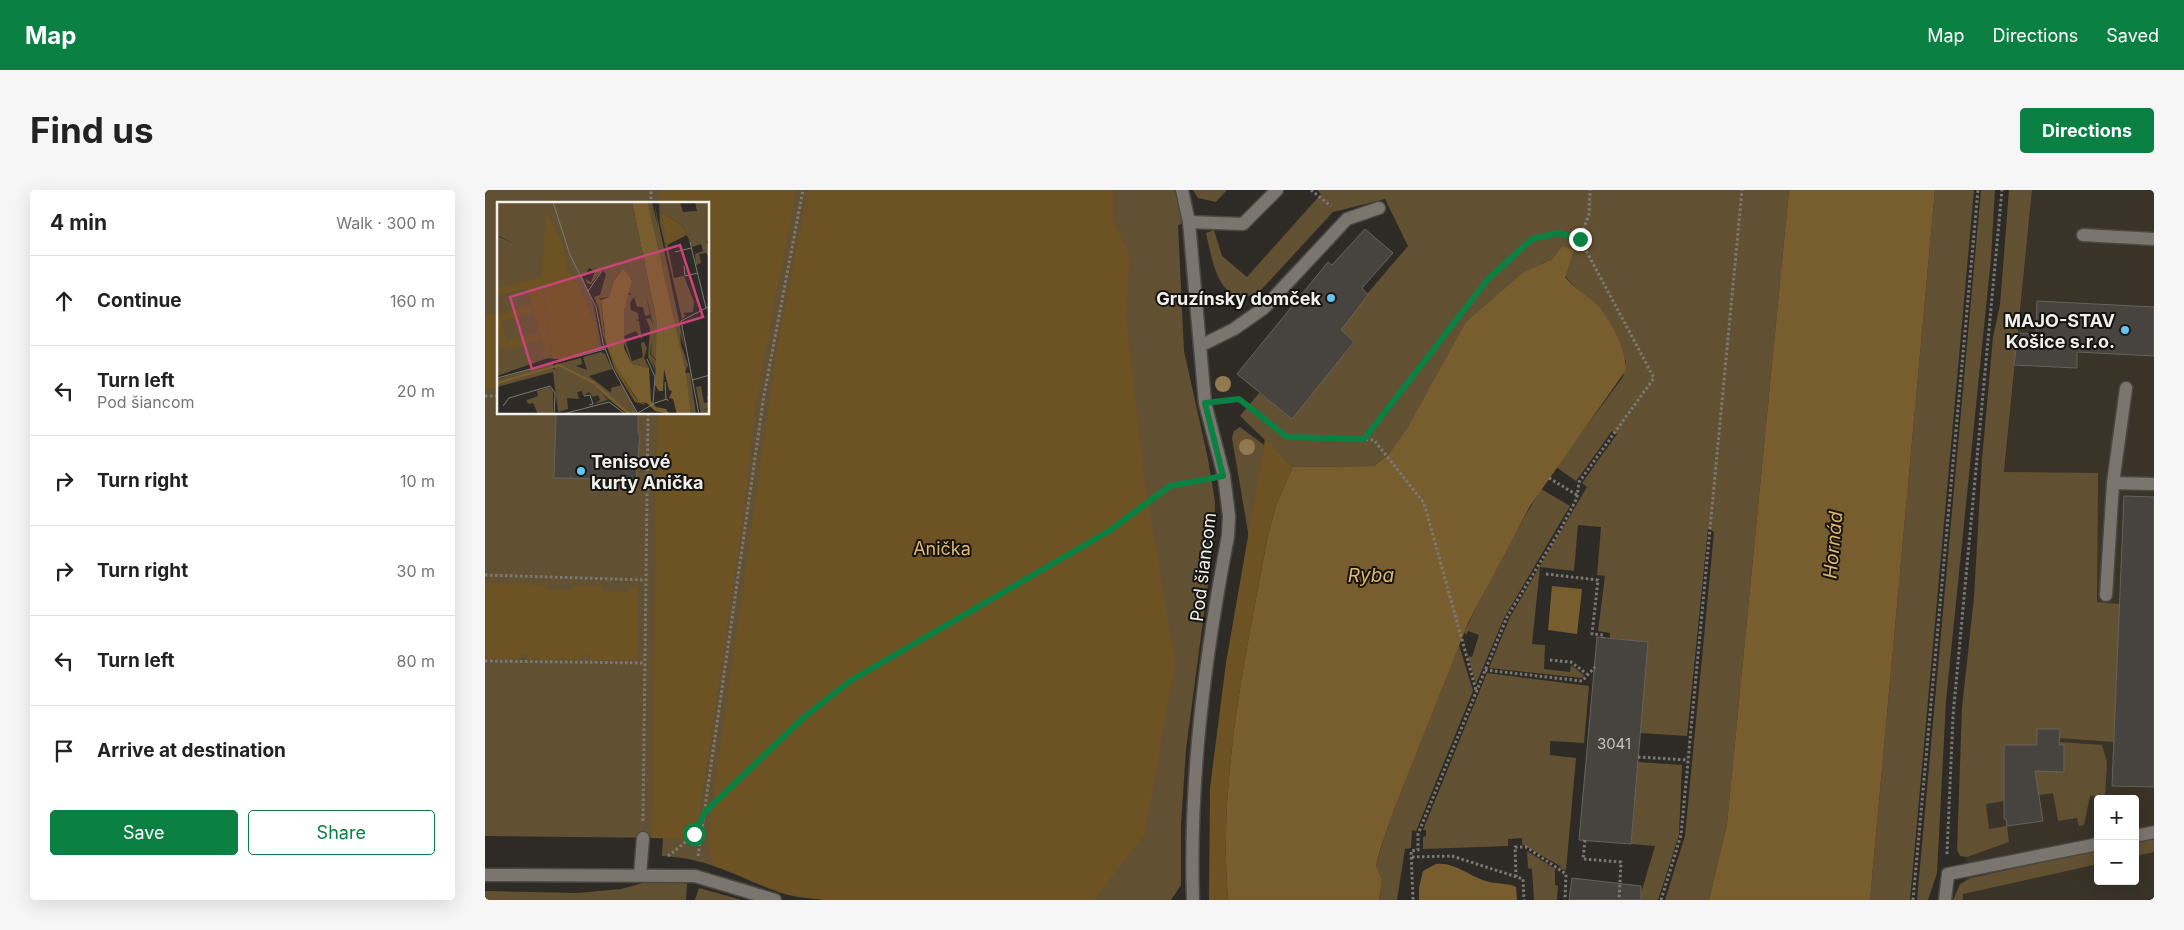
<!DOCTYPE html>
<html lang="en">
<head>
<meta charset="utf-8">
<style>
	:root { --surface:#fff; --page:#f6f6f6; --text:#222; --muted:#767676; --line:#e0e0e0; --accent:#0b8043 }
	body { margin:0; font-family:Inter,sans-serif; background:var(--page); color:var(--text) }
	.controls { position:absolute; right:15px; bottom:15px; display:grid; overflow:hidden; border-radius:5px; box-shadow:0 5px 20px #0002 }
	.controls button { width:45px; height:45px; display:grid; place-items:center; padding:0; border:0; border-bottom:1px solid var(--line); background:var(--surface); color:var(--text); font:25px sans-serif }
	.stop { position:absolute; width:15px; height:15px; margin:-11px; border:4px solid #0b8043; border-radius:50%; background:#fff }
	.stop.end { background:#0b8043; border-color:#fff; box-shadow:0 1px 5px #0008 }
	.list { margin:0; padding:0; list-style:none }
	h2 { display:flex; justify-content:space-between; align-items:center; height:65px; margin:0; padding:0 20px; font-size:21px }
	h2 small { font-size:16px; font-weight:400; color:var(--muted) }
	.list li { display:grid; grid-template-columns:32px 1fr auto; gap:15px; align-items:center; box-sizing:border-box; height:90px; padding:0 20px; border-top:1px solid var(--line) }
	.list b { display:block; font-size:19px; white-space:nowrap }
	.list p { margin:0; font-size:16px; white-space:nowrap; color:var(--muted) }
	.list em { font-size:16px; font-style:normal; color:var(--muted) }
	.actions { display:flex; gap:10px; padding:15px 20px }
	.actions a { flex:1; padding:11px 0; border:1px solid var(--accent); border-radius:5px; text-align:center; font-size:18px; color:var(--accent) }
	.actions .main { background:var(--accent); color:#fff }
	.icon { flex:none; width:28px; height:28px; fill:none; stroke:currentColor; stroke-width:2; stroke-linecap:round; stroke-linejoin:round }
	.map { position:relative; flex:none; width:1669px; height:710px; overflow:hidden; border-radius:5px }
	header { display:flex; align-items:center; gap:30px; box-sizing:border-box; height:70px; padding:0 25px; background:var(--accent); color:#fff }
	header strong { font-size:24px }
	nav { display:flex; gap:28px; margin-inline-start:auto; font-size:18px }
	.intro { display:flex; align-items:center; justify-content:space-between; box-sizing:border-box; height:120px; padding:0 30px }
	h1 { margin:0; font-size:35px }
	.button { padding:12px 22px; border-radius:5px; background:var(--accent); color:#fff; font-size:18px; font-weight:700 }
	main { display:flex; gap:30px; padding:0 30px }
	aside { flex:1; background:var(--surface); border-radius:5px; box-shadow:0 5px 20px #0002 }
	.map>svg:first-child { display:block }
	.built { fill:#393328; fill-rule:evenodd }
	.green { fill:#625032; fill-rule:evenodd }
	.forest { fill:#6d5323 }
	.water { fill:#785e2e }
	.building { fill:#47433e; stroke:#65625b }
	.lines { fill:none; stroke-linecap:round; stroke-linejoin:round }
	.lane-casing { stroke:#4b4844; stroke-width:15 }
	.path { stroke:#7c7975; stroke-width:3; stroke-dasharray:2.5 2.5; stroke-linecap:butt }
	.lane { stroke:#7a766f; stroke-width:12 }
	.tree { fill:#90794e }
	.route { stroke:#0b8043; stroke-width:6 }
	.poi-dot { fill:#67c4f0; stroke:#151411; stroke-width:2 }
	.labels { text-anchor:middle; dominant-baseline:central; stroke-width:4; stroke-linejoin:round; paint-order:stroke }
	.number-label { font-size:15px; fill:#c7c5c0 }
	.poi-label { font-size:18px; font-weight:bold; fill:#f2f0ec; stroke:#151411; text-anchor:end }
	.park-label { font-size:18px; fill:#e1b86f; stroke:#151411 }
	.street-label { font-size:18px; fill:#f2f0ec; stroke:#151411 }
	.water-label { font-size:19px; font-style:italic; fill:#e0b76e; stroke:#151411 }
	.inset-river { fill:none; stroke:#785e2e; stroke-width:2.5 }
	.inset-road { fill:none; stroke:#7c7a75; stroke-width:1 }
	.view { fill:#cc4378; fill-opacity:0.15; stroke:#cc4378; stroke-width:2.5 }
	.inset-edge { fill:none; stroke:#f2f0ec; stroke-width:2.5 }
</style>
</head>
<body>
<header>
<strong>Map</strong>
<nav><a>Map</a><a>Directions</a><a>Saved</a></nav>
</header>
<div class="intro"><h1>Find us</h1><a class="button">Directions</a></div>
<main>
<aside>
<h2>4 min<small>Walk · 300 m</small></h2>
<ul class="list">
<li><svg class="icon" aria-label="ahead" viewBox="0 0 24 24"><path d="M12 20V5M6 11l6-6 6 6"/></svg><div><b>Continue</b></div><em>160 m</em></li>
<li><svg class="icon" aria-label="left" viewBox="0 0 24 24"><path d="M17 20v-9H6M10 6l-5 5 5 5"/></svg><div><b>Turn left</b><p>Pod šiancom</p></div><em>20 m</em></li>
<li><svg class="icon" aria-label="right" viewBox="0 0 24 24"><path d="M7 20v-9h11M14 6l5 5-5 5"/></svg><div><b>Turn right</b></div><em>10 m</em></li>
<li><svg class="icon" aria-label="right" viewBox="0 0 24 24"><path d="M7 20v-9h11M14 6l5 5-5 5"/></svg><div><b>Turn right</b></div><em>30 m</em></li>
<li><svg class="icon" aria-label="left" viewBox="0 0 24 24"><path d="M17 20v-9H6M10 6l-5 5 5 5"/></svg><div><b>Turn left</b></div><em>80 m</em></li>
<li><svg class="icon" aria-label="arrive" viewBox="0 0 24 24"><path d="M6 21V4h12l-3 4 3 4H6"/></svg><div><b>Arrive at destination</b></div></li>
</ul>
<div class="actions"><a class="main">Save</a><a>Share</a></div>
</aside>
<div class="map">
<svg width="1669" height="710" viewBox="0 0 1669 710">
	<rect width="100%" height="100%" fill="#2e2b26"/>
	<path class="built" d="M 1547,0 L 1669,0 L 1669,710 L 1478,710 ZM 1613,609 L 1650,609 L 1650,691 L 1613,691 Z"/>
	<g class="green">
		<path d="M 0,0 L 697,0 L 704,32 L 693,35 L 699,161 L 723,269 L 730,312 L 729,348 L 701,559 L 696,634 L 696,695 L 686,710 L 339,710 C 326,708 312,708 300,704 C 256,690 227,668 177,666 L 178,648 L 0,646 ZM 14,14 L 224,14 L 224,224 L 14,224 Z"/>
		<path d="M 708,0 L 742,0 L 731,12 L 713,8 Z"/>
		<path d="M 832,0 L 1304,0 L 1242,634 L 1224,710 L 1180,710 L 1200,646 L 1229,342 L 1223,338 L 1202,546 L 1155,543 L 1163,452 L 1125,448 L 1125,443 L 1113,441 L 1120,386 L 1112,385 L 1116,337 L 1093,335 L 1089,381 L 1055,377 L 1047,454 L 1060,455 L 1059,479 L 1085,482 L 1086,475 L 1099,485 L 1097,488 L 1004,478 L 1025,427 L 1102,297 L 1097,293 L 1132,244 L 1127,241 L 1091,291 L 1071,277 L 1138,187 L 1141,172 L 1134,152 L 1124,133 L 1080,86 L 1077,56 L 1067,69 L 1056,74 L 904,264 L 889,276 L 808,277 L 755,226 L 774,203 L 807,228 L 869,152 L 856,140 L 882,104 L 923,56 L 900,9 L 848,22 L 775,101 C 735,124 727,70 721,43 L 729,40 L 737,66 L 762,87 L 836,4 Z"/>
		<path d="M 1450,0 L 1489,0 L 1425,710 L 1385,710 Z"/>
		<path d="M 1496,0 L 1510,0 L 1506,68 L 1461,511 L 1452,683 L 1443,710 L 1432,710 Z"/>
		<path d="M 1524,0 L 1547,0 L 1519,282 L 1613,283 L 1612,412 L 1635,414 L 1629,552 L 1574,548 L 1574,539 L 1552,539 L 1552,555 L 1541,581 L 1579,581 L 1574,552 L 1617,555 L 1622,572 L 1620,606 L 1605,606 L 1599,635 L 1594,636 L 1592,628 L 1573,631 L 1568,603 L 1501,614 L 1504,639 L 1522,636 L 1524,652 L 1482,667 L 1475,666 L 1472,660 L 1477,518 L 1489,407 L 1497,269 L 1508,147 L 1515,115 Z"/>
		<path d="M 755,237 L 779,255 L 764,348 L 747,248 L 749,241 Z"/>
		<path d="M 1056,299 L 1085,316 L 1019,428 L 991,494 L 983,466 L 987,467 L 994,445 L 983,441 L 981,445 L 979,442 L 1022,357 Z"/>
		<path d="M 974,455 L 988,501 L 931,641 L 927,640 L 926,658 L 920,659 L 912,710 L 894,710 L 897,689 L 891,676 L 895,661 L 909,620 Z"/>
		<path d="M 1002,483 L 1104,496 L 1099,553 L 1065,551 L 1065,565 L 1091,568 L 1081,680 L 1076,679 L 1075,676 L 1037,654 L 1037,648 L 1023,649 L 1023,656 L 938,659 L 938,647 L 941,646 L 941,640 L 938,640 Z"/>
		<path d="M 1153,572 L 1197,575 L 1194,645 L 1173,710 L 1154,710 L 1170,656 L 1146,654 Z"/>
		<path d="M 1669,649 L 1669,662 L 1650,666 L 1650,653 Z"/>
		<path d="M 1613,660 L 1613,674 L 1478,704 L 1478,710 L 1468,710 L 1475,694 L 1486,688 Z"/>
		<path d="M 1042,661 L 1070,679 L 1070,695 L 1073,696 L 1072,710 L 1049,710 L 1047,679 L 1043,678 Z"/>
		<path d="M 165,691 L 193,691 L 202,694 L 201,710 L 0,710 L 0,701 L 93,703 L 136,699 Z"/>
		<path d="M 214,698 L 257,710 L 210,710 Z"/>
	</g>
	<g class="forest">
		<path d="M 175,0 L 311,0 L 270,217 L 258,329 L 214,627 L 207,640 L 199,649 L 167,648 L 172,224 L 224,224 L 224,14 L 174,14 Z"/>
		<path d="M 323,0 L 628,0 L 628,30 L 645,66 L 641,128 L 660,293 L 690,474 L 660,643 L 609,710 L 339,710 L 301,704 L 230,675 C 219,660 224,641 226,624 L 292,160 Z"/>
		<path d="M 0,124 L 14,125 L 14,198 L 0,198 Z"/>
		<path d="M 780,249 L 808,277 L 791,315 L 782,350 C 760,470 733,588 743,710 L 724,710 L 725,598 L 741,473 Z"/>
		<path d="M 0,393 L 60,395 L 60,399 L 88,400 L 88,396 L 116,396 L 116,401 L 144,402 L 144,398 L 153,398 L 152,470 L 105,470 L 105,465 L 96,465 L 95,469 L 44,468 L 44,464 L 36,464 L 36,468 L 0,468 Z"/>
	</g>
	<g class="water">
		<path d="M 1304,0 L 1450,0 L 1385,710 L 1224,710 L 1242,634 Z"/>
		<path d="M 1077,56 L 1089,60 L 1080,87 C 1088,97 1100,104 1110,113 C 1125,128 1141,159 1141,180 L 1045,316 L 983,433 L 909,620 L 895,660 L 891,676 L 897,689 L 894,710 L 743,710 C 733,588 760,470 782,350 L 791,315 L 808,277 L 889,276 L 904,264 L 922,239 L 981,132 L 1038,83 L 1067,69 Z"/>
		<path d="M 1067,396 L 1097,399 L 1092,444 L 1063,440 Z"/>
		<path d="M 951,674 C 971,672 984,687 1004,692 C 1013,694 1023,693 1031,697 L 1032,710 L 934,710 L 934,698 L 938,681 Z"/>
	</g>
	<g class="building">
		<path d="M 880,39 L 908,63 L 877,98 L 883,105 L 856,140 L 869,152 L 807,229 L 752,184 L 843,72 L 847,75 Z"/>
		<path d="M 1552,111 L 1669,117 L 1669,166 L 1592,162 L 1592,178 L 1529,175 L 1533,143 L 1551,144 Z"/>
		<path d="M 71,224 L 153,224 L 153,244 L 155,244 L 151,289 L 69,288 Z"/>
		<path d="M 1639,306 L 1669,307 L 1669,597 L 1627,596 Z"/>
		<path d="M 1112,447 L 1163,452 L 1146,654 L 1094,650 Z"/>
		<path d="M 1552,539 L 1575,539 L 1574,555 L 1579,555 L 1579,582 L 1550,581 L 1558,631 L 1522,636 L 1521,629 L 1519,629 L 1519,555 L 1552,555 Z"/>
		<path d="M 1087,688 L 1156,696 L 1156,710 L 1084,710 Z"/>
	</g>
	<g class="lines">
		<g class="lane-casing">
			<g id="lane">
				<path d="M 697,0 L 704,32 L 720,213 L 739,286 L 744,326 L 743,346 C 720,466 704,588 708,710"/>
				<path d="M 704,32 L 758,34 L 792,0"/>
				<path d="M 1598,45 L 1669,49"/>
				<path d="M 715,156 L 749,139 L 779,118 L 862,29 L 894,18"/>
				<path d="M 1641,198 L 1628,293 L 1669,294"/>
				<path d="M 1621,405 L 1628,293"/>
				<path d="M 1650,646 L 1669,642"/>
				<path d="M 0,685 L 210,686 L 290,710"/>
				<path d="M 155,685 L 158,648"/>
				<path d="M 1460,710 L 1463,684 L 1613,654"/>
			</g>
		</g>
		<g class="path">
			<path d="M 826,0 L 846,16"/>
			<path d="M 166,14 L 166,0"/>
			<path d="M 1095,49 L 1104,24 L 1105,0"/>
			<path d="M 0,206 L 14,206"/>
			<path d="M 739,211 L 754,209 L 802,247 L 889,250 L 939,313 L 991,500"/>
			<path d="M 879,249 L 1003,89 L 1047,49 L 1073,43 L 1095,49 L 1169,188 L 1094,292 L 1092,308 L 1075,340 L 1022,427 L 933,644 L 933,660 L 926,661 L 928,710"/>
			<path d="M 1064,288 L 1092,305"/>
			<path d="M 1061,384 L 1113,390 L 1107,444 L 1118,445 L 1118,448"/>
			<path d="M 0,385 L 161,390"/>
			<path d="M 1065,470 L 1086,472 L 1102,484"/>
			<path d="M 0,471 L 160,473"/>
			<path d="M 1000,480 L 1097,491 L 1110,477"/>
			<path d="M 1153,567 L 1203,570"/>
			<path d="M 222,621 L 318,528 L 365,491 L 624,341 L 685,296 L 721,289"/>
			<path d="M 158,631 L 163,224"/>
			<path d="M 1100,650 L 1098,669 L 1136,672 L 1134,710"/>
			<path d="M 1462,664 L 1468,526 L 1517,0"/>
			<path d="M 183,666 L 203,650 L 218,626"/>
			<path d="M 213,666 L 279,205 L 318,0"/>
			<path d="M 927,667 L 967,666 L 1038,689 L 1039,710"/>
			<path d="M 1031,687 L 1030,657 L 1041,657 L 1081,684 L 1080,710"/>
			<path d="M 1176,710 L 1196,645 L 1257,0"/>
			<path d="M 1428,710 L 1493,0"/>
		</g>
		<use href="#lane" class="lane"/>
	</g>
	<g class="tree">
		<circle cx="738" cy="194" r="8"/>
		<circle cx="762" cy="257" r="8"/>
	</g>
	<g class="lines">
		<path class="route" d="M 209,644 L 220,622 L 318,528 L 365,491 L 624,341 L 685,296 L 738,286 L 720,213 L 754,209 L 802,247 L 879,249 L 1003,89 L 1047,49 L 1073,43 L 1095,49"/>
	</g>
	<g class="poi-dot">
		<circle cx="846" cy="108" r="5"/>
		<circle cx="1640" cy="140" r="5"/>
		<circle cx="96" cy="281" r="5"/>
	</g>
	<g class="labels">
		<g class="number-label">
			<text x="1129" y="553">3041</text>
		</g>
		<g class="poi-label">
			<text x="836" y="108">Gruzínsky domček</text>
			<text x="1630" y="130">MAJO-STAV<tspan x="1630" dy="21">Košice s.r.o.</tspan></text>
			<text x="106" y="271" text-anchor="start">Tenisové<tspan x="106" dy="21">kurty Anička</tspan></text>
		</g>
		<g class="park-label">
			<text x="457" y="358">Anička</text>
		</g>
		<g class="street-label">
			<text transform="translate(718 377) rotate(-83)">Pod šiancom</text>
		</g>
		<g class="water-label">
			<text transform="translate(1348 355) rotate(-85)">Hornád</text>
			<text x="886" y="385">Ryba</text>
		</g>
	</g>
	<g transform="translate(12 12)">
		<rect width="212" height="212" fill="#2e2b26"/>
		<path d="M 0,0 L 135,0 L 160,121 L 161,160 L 154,152 L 155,141 L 153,152 L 161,161 L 161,172 L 154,155 L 159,170 L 151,155 L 153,126 L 149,117 L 153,116 L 156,123 L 149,92 L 153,113 L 148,114 L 146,105 L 140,105 L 137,95 L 133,101 L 134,108 L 141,111 L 142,117 L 139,118 L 142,119 L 145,138 L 139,129 L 127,134 L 135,159 L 146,155 L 144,141 L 147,140 L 150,146 L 147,156 L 152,166 L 135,162 L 125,136 L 127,109 L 130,93 L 134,93 L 131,90 L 135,77 L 124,69 L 117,78 L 112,95 L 101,97 L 102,107 L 97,95 L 103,93 L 109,72 L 105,68 L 94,82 L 91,82 L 88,77 L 94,80 L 98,69 L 92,66 L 88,74 L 84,71 L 97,104 L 105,147 L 66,158 L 51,156 L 0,174 L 0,34 L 18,42 L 0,33 ZM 151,0 L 155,0 L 161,25 L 157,0 L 188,147 L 183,131 L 184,143 L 191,163 L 188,170 ZM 162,0 L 183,0 L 186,10 L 200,9 L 198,0 L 212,0 L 212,38 L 209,39 L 212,44 L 212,56 L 209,51 L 202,52 L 204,61 L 199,63 L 198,52 L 206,49 L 204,42 L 195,45 L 186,24 L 164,10 L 177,76 L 187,74 L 197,100 L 196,110 L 186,111 L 189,114 L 185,117 L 163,22 ZM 104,150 L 108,152 L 115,167 L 92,174 L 114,191 L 114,186 L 125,183 L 140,212 L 130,212 L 104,191 L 111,198 L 98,202 L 103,198 L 101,193 L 96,195 L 92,190 L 86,194 L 85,189 L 80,190 L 82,197 L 70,196 L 71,207 L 61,210 L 56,170 L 0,185 L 0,177 L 56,160 L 56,167 L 65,168 L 58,167 L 57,163 L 84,156 L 85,162 L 79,164 L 90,168 L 86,155 ZM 188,171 L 193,171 L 199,212 L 194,212 ZM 198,180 L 199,185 L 204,184 L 207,201 L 211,200 L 210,194 L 212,195 L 212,206 L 205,208 L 212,207 L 212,212 L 204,212 ZM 52,185 L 56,189 L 56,212 L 41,212 L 36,201 L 31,202 L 28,194 L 30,198 L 41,194 L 40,189 Z" fill="#625032"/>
		<path d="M 49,9 L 67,46 L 71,69 L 81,82 L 98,122 L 100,140 L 97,149 L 66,158 L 56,156 L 48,102 L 45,74 ZM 164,10 L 186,24 L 190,33 L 170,43 ZM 44,75 L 54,152 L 50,156 L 30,86 L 0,94 L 0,86 ZM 100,96 L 104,98 L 107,129 L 119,165 L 140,198 L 150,203 L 138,200 L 118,168 L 106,133 ZM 33,103 L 35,111 L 5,119 L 3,112 ZM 0,104 L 10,139 L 41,131 L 43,138 L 13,147 L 11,141 L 11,148 L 2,146 Z" fill="#6d5323"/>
		<path d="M 135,0 L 151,0 L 189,172 L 194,212 L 180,212 L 176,197 L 172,196 L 175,189 L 172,188 L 167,167 L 166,189 L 162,189 L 158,183 L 160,121 ZM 126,67 L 135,78 L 127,109 L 127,146 L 135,162 L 152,166 L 154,199 L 159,205 L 169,207 L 172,212 L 158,209 L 150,201 L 142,200 L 119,165 L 109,140 L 104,98 L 112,95 L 117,78 Z" fill="#785e2e"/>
		<path class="inset-river" d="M 0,181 L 62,163 L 97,181 L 132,212"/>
		<path class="inset-road" d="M 56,0 L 73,53 L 99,105 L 106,141 L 116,167 L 141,212M 193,40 L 209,106M 178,50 L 194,46M 187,64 L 188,74 L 201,71M 91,89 L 105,69M 150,157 L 158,175 L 156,202M 0,176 L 108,147M 195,178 L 213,173M 168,180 L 169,197M 87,194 L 93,193 L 96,202 L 92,203M 6,204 L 12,196 L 53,184 L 58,191 L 57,212M 141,211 L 158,201 L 170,197 L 171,199M 66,212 L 112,200 L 128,212M 202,212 L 184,119 L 213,104"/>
		<path class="view" d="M 183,43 L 206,115 L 35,167 L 13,95 Z"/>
		<rect width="212" height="212" class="inset-edge"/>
	</g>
</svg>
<div class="controls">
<button>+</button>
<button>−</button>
</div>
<div class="stop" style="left:209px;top:644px"></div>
<div class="stop end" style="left:1095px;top:49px"></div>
</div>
</main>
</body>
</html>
